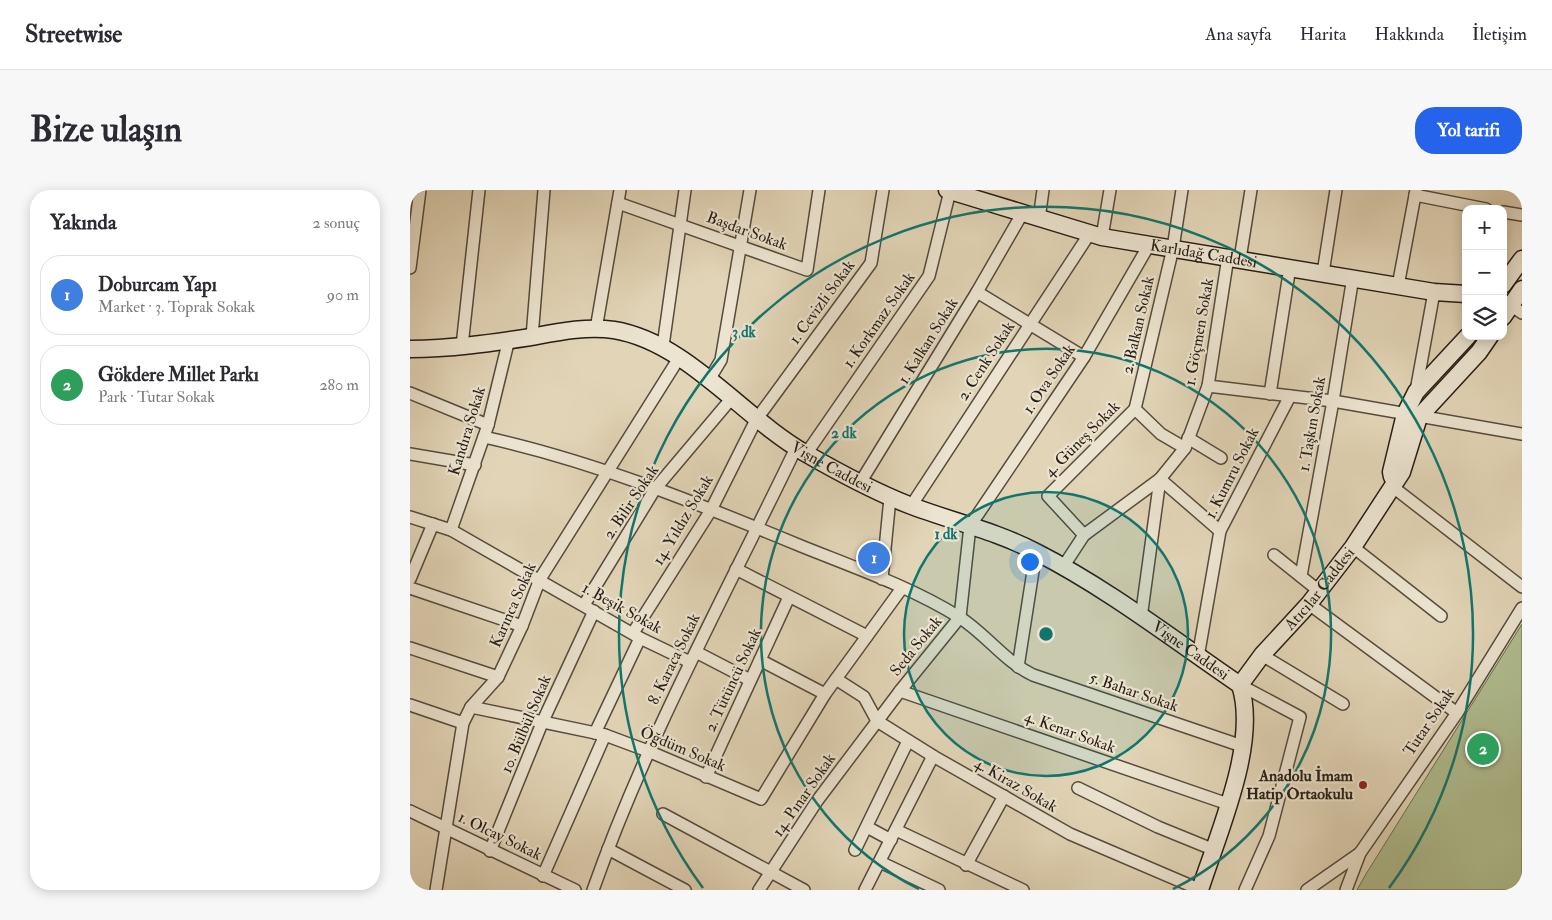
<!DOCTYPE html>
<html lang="tr">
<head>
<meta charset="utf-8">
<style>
	:root { --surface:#fff; --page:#f7f7f7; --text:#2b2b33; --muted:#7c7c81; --line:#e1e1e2; --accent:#2563eb }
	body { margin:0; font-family:"IM FELL Double Pica",serif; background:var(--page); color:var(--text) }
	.controls { position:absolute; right:15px; top:15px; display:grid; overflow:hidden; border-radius:10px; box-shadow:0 2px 12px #0003 }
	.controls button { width:45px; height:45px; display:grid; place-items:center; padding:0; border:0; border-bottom:1px solid var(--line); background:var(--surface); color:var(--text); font:25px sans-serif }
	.you { position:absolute; left:619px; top:371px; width:18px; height:18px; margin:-12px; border:4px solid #fff; border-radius:50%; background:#1a73e8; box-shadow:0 0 0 8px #1a73e833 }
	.badge { display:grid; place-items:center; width:32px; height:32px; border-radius:50%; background:var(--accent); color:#fff; font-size:16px; font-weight:700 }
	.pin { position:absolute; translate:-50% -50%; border:2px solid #fff; box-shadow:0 1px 5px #0006 }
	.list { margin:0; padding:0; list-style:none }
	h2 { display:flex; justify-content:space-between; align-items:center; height:65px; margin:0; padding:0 20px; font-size:21px }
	h2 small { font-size:16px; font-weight:400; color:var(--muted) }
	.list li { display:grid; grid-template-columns:32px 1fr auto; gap:15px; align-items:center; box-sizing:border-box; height:80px; margin:0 10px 10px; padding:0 10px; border:1px solid var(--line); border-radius:20px }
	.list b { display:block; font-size:19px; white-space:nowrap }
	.list p { margin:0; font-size:16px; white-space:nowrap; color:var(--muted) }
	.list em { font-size:16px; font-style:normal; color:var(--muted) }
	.icon { flex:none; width:28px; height:28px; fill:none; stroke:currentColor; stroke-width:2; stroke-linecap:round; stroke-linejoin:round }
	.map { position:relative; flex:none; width:1112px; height:700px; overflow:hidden; border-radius:20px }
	header { display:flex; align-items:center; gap:30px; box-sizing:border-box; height:70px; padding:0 25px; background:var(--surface); border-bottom:1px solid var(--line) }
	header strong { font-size:24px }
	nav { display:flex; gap:28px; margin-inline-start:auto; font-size:18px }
	.intro { display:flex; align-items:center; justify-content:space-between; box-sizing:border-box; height:120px; padding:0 30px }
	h1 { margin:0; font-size:35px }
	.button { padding:12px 22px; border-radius:20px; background:var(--accent); color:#fff; font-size:18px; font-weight:700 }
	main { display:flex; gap:30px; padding:0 30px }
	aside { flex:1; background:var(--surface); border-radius:20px; box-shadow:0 2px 12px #0003 }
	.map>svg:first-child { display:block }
	.green { fill:#b0be90; stroke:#6b6e52 }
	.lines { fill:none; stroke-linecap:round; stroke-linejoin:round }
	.minor-casing { stroke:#554b3e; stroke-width:14 }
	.secondary-casing { stroke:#261d15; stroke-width:19 }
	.minor { stroke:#ece4d0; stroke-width:11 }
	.secondary { stroke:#ece4d0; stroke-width:16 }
	.ring { fill:none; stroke:#0f766e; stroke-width:2.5 }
	.poi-dot { fill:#8f2418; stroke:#ece4d0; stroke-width:2 }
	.labels { text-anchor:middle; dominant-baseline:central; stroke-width:4.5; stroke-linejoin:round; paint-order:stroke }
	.street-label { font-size:16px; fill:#261d15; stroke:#ece4d0 }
	.poi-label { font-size:16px; font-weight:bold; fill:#261d15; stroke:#ece4d0; text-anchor:end }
	.centre { fill:#0f766e; stroke:#ece4d0; stroke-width:2.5 }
	.ring-label { font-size:15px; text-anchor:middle; font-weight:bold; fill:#0f766e; stroke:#ece4d0; stroke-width:4.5; stroke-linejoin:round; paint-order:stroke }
</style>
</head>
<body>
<header>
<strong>Streetwise</strong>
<nav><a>Ana sayfa</a><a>Harita</a><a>Hakkında</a><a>İletişim</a></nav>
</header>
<div class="intro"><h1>Bize ulaşın</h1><a class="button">Yol tarifi</a></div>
<main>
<aside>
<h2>Yakında<small>2 sonuç</small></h2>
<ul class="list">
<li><span class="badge" style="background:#3f7fe0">1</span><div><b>Doburcam Yapı</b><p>Market · 3. Toprak Sokak</p></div><em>90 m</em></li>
<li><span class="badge" style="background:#2e9e5b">2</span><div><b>Gökdere Millet Parkı</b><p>Park · Tutar Sokak</p></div><em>280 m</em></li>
</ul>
</aside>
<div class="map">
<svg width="1112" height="700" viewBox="0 0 1112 700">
	<rect width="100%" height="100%" fill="#e2d5b7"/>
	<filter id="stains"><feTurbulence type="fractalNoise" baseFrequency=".004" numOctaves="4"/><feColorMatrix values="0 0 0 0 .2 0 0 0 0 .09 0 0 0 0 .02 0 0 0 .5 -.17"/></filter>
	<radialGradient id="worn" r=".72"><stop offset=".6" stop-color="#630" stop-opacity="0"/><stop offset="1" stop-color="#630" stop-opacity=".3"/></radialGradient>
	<path class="green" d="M 1112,434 L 1112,700 L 947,700 L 956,684 Z"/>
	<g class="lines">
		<g class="minor-casing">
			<g id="minor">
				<path d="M 1005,5 L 1076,19"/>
				<path d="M 208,13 L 397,80 L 409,0"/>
				<path d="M 1093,22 L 1112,25"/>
				<path d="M 629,29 L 633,0"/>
				<path d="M 692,47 L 700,0"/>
				<path d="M 830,69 L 841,0"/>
				<path d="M 0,78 L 10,0"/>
				<path d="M 913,83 L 926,0"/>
				<path d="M 988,96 L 1006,0"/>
				<path d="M 567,102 L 674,167"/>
				<path d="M 1093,110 L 1112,123"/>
				<path d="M 186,139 L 210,0"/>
				<path d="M 122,147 L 134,0"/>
				<path d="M 52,156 L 69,0"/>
				<path d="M 253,156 L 275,0"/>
				<path d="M 299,190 L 311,170 L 340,0"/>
				<path d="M 798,196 L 923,211 L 1112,244"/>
				<path d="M 1006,201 L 1024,102"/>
				<path d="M 0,203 L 78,235"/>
				<path d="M 860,204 L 880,77"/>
				<path d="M 725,219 L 763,58 L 772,0"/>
				<path d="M 725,219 L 751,244 L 775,258"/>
				<path d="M 74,247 C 183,271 287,313 391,356 C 443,377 501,397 549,427 C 576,444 594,471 623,485 L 832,556"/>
				<path d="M 778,248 L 811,268"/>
				<path d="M 0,264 L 65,275"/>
				<path d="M 396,264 L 519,86 L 540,1"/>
				<path d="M 750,289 L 810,341"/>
				<path d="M 450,293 L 567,102 L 612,24"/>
				<path d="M 983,297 L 1112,397"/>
				<path d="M 501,316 L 680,43"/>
				<path d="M 0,327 L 41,340 L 230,448 L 280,472"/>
				<path d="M 41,340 L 78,235 L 99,149"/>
				<path d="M 674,345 L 638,306 L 725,219"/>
				<path d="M 943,357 L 1031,426"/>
				<path d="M 864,365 L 909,401"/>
				<path d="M 653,377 L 674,345 L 750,289 L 775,258 L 798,196 L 818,67"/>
				<path d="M 326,379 L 457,446"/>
				<path d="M 891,386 L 923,211 L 943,87"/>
				<path d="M 0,389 L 23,334"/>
				<path d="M 472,389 L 480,308"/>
				<path d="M 0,398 L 112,436"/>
				<path d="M 899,414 L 1047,523"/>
				<path d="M 174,415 L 245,299 L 321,209"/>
				<path d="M 731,428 L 750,289"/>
				<path d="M 223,443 L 301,320 L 346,230 L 461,73 L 473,0"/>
				<path d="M 0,458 L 88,487"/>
				<path d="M 286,462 L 340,490"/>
				<path d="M 852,465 L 933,514"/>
				<path d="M 788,467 L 810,341 L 880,206"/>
				<path d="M 350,470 L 415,504"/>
				<path d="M 608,477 L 626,362"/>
				<path d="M 426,489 L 454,507 L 467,531 L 523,566 L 660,644 L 791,700"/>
				<path d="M 830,495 L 890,527 L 859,646 L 835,700"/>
				<path d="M 490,501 L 818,614"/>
				<path d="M 0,515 L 53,533"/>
				<path d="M 61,517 L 195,545 L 238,561 L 351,609 L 415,504 L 492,398"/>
				<path d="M 185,543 L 230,448"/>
				<path d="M 296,587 L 379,407"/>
				<path d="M 668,598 L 748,637 L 802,659"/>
				<path d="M 0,621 L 165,700"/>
				<path d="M 253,624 L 394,700"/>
				<path d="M 457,637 L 481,650"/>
				<path d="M 486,640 L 613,700"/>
				<path d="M 198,659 L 275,700"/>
				<path d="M 445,660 L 498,551"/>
				<path d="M 80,661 L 132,533 L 184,421"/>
				<path d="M 470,672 L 529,700"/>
				<path d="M 556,675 L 594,606"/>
				<path d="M 133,686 L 195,545"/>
				<path d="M 26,700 L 53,533 L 61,517 L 88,487 L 112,436 L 130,389 L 269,168"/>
				<path d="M 183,700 C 237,547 316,404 386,258"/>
				<path d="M 349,700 L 407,611 L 490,501 L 550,427 L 560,336 L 674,167 L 739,55"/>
				<path d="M 455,700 L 523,566"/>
				<path d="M 897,700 L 950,663"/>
				<path d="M 936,700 L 950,663 L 1047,523 L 1112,418"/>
			</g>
		</g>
		<g class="secondary-casing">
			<g id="secondary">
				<path id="s1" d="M 537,0 L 692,47 L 1024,102 L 1056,104"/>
				<path d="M 1093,95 L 1112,69"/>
				<path d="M 1093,127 L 1112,99"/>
				<path id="s2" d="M 0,159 C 40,159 81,153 121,147 C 148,142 176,136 204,140 C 277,152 332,227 395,263 C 428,282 463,301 499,315 C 541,331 586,341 626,362 C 697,398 764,450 830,495"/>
				<path d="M 982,287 L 981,282 L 995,224 L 1006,202 L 1058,146"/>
				<path id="s3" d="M 830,495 L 852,465 L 899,414 L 943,357 L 992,282 L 1009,227 L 1069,162 L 1080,146"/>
				<path d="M 790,700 C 808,643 849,553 830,495"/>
			</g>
		</g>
		<use href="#minor" class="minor"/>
		<use href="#secondary" class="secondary"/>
	</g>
	<circle cx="636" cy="444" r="142" fill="#0f766e" fill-opacity=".12"/>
	<g class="ring">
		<circle cx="636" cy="444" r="142"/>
		<path d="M509 699A285 285 0 1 1 763 699"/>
		<path d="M293 698A427 427 0 1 1 979 698"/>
	</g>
	<circle class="poi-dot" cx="953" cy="595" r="5"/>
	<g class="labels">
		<g class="street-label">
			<text transform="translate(337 41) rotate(20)">Başdar Sokak</text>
			<text stroke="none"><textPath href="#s1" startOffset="265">Karlıdağ Caddesi</textPath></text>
			<text transform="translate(412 112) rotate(-54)">1. Cevizli Sokak</text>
			<text transform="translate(469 130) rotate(-55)">1. Korkmaz Sokak</text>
			<text transform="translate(728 135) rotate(-77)">2. Balkan Sokak</text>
			<text transform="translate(789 142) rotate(-80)">1. Göçmen Sokak</text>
			<text transform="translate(518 151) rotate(-58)">1. Kalkan Sokak</text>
			<text transform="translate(576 171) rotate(-57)">2. Cenk Sokak</text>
			<text transform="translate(639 189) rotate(-56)">1. Ova Sokak</text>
			<text transform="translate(902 234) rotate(-80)">1. Taşkın Sokak</text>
			<text transform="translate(57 241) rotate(-73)">Kandıra Sokak</text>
			<text transform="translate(672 249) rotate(-45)">4. Güneş Sokak</text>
			<text stroke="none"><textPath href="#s2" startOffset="465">Vişne Caddesi</textPath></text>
			<text transform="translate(822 283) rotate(-63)">1. Kumru Sokak</text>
			<text transform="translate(221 312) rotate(-56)">2. Bilir Sokak</text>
			<text transform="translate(273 330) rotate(-59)">14. Yıldız Sokak</text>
			<text stroke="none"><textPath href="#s3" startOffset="125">Atıcılar Caddesi</textPath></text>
			<text transform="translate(103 415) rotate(-66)">Karınca Sokak</text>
			<text transform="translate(212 418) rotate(29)">1. Beşik Sokak</text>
			<text transform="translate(506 456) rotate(-51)">Seda Sokak</text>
			<text stroke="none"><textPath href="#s2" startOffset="870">Vişne Caddesi</textPath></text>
			<text transform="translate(264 469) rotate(-64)">8. Karaca Sokak</text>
			<text transform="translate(323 490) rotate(-65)">2. Tütüncü Sokak</text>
			<text transform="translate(724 502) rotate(19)">5. Bahar Sokak</text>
			<text transform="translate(1019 532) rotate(-56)">Tutar Sokak</text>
			<text transform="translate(116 534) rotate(-67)">10. Bülbül Sokak</text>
			<text transform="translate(660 542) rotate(20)">4. Kenar Sokak</text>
			<text transform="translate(273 559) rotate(23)">Öğdüm Sokak</text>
			<text transform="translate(606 595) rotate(30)">4. Kiraz Sokak</text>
			<text transform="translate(394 605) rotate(-55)">14. Pınar Sokak</text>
			<text transform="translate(90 646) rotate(26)">1. Olcay Sokak</text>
		</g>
		<g class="poi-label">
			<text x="943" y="586">Anadolu İmam<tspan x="943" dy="18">Hatip Ortaokulu</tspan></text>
		</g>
	</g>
	<circle cx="636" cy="444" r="8" class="centre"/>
	<g class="ring-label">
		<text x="334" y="147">3 dk</text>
		<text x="434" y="248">2 dk</text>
		<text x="536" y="349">1 dk</text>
	</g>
	<rect width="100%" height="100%" filter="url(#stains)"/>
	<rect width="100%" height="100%" fill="url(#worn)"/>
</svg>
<div class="controls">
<button>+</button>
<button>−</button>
<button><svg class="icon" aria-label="layers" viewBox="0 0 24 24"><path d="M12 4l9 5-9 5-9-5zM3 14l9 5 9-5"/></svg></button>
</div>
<div class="you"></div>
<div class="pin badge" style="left:464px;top:368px;background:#3f7fe0">1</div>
<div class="pin badge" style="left:1073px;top:559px;background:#2e9e5b">2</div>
</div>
</main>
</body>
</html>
